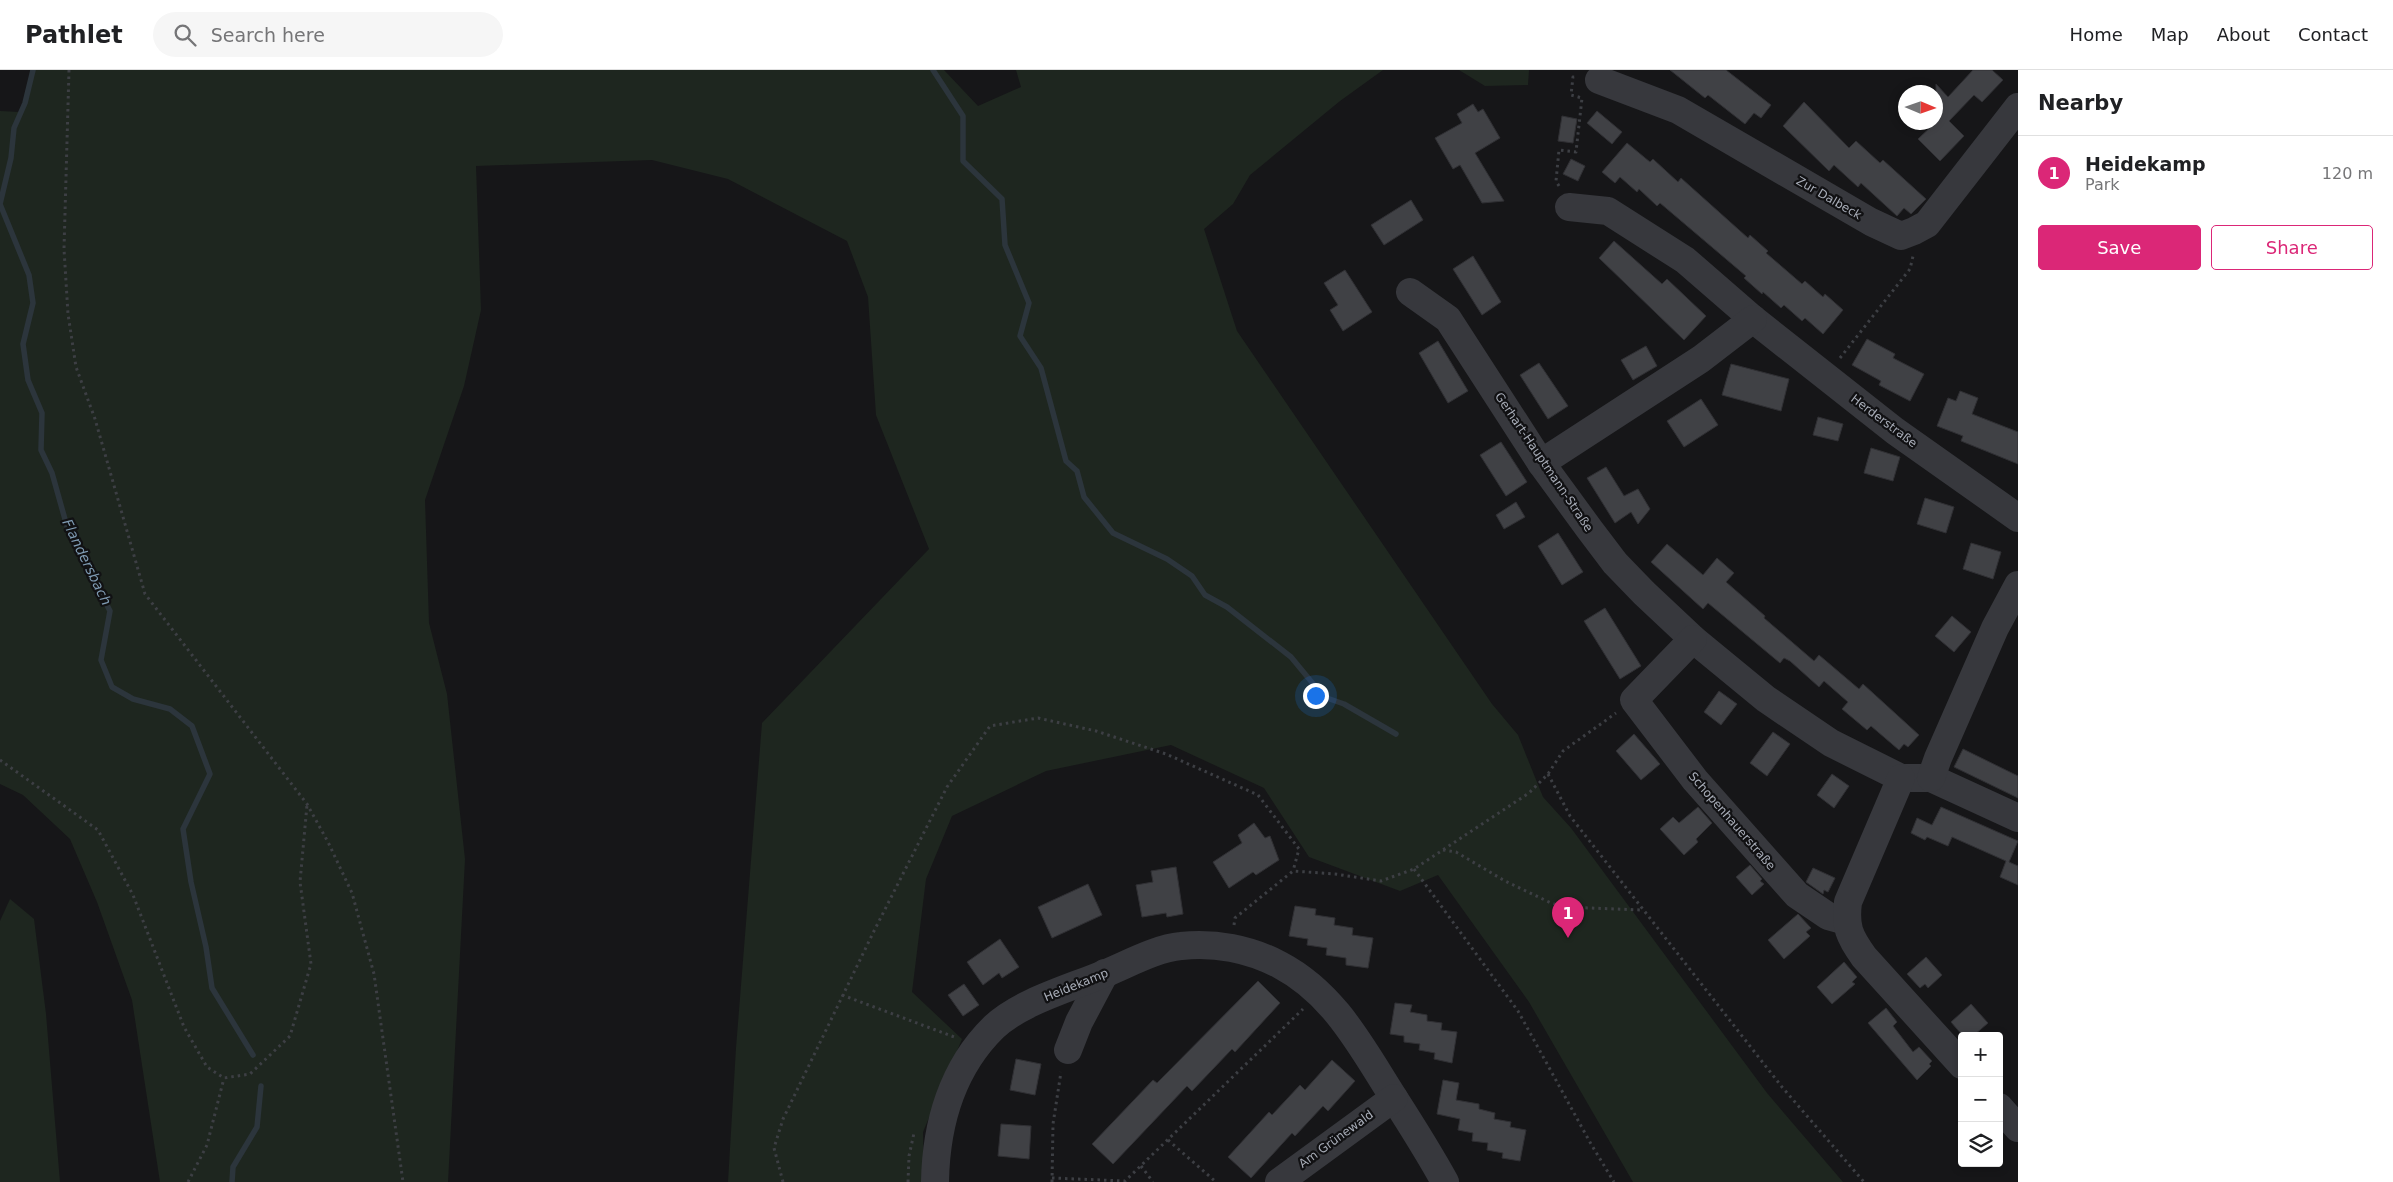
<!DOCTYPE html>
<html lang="en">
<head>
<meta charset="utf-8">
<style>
	:root { --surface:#fff; --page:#f6f6f6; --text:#202124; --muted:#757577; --line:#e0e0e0; --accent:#db2777 }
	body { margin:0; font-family:"DejaVu Sans",sans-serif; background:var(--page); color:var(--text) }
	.controls { position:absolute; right:15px; bottom:15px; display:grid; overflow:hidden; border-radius:5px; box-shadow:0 2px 8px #0003 }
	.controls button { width:45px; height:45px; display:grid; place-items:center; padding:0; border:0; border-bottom:1px solid var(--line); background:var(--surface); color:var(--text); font:25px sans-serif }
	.compass { position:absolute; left:1898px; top:15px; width:45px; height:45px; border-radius:50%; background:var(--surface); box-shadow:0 2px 8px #0003; rotate:92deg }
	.you { position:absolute; left:1315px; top:625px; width:18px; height:18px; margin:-12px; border:4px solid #fff; border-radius:50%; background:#1a73e8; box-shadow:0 0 0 8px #1a73e833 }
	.badge { display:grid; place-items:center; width:32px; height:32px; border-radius:50%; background:var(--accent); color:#fff; font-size:16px; font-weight:700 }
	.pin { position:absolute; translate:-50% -41px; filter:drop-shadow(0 1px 2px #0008) }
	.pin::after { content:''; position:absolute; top:26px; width:18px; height:15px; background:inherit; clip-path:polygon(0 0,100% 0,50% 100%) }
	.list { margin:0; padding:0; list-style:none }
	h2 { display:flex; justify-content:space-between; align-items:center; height:65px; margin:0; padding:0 20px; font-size:21px }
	h2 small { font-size:16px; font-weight:400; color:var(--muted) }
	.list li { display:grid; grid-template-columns:32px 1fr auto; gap:15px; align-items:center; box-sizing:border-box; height:75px; padding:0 20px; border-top:1px solid var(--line) }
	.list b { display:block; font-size:19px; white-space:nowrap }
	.list p { margin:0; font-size:16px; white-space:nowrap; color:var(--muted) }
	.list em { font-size:16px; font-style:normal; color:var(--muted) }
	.actions { display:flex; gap:10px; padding:15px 20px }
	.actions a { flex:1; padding:11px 0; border:1px solid var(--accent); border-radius:5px; text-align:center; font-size:18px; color:var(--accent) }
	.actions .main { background:var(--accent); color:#fff }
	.icon { flex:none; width:28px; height:28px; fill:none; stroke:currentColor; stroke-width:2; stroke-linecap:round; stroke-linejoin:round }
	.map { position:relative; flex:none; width:2018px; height:1112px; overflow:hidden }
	header { display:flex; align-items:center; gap:30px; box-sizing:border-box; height:70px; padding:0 25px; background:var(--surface); border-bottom:1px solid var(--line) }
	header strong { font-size:24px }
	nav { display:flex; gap:28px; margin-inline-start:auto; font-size:18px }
	.search { width:350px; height:45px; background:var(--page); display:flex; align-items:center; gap:12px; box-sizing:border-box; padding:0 18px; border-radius:28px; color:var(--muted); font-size:19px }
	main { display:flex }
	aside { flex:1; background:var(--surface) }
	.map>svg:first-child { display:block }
	.green { fill:#1e261f }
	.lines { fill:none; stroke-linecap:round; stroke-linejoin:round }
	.stream { stroke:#2c353c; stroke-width:5.5 }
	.building { fill:#404145; stroke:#303034 }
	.path { stroke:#3d3f44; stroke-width:3; stroke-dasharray:2.5 4; stroke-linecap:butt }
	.minor { stroke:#37383d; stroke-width:28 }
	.labels { text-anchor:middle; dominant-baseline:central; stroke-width:4.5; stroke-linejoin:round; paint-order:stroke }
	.street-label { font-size:12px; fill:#a8adb8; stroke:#111113 }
	.water-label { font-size:14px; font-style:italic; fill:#7f9bb3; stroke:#111113 }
</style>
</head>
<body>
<header>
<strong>Pathlet</strong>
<div class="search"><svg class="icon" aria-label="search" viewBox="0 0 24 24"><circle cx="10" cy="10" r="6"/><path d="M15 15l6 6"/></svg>Search here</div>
<nav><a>Home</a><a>Map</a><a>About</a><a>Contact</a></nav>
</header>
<main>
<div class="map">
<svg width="2018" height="1112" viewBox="0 0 2018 1112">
	<rect width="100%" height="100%" fill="#161618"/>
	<g class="green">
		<path d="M 35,0 L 944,0 L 978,36 L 1021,17 L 1016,0 L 1383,0 L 1340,31 L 1250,105 L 1233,134 L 1204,159 L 1237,261 L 1492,634 L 1518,665 L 1543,727 L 1571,758 L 1767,1023 L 1843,1112 L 1633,1112 L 1529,932 L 1438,805 L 1400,821 L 1309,787 L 1264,718 L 1171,675 L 1046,701 L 952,746 L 926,809 L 912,922 L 962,969 L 923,1062 L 924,1112 L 728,1112 L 736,978 L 762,653 L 929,479 L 876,345 L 868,227 L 847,171 L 728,109 L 652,90 L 476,96 L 481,240 L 464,316 L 425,430 L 429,553 L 447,624 L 465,789 L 448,1112 L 160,1112 L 132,930 L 97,832 L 70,769 L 23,725 L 0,714 L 0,41 L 19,42 Z"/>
		<path d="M 1459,0 L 1529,0 L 1528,15 L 1485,16 Z"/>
		<path d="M 10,829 L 34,849 L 46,944 L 60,1112 L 0,1112 L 0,851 Z"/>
	</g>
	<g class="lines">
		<g class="stream">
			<path d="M 33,0 L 25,33 L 14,58 L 11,88 L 0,134 L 29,205 L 33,233 L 23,274 L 28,310 L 42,343 L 41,380 L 52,403 L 68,460 L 110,541 L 101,590 L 112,617 L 133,629 L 170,639 L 192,656 L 210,704 L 183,759 L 191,812 L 206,877 L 212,918 L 253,985"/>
			<path d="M 933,0 L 963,46 L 963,91 L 1002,129 L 1005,175 L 1029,233 L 1020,266 L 1041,298 L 1066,391 L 1077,401 L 1084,427 L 1113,463 L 1167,489 L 1192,506 L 1205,525 L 1227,537 L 1291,587 L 1324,627 L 1344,634 L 1396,664"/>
			<path d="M 232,1112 L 233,1097 L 257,1057 L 261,1016"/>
		</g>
	</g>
	<g class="building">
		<path d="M 1670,0 L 1726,0 L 1771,35 L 1761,48 L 1754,43 L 1745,54 L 1708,25 L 1705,28 Z"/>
		<path d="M 1973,0 L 1992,0 L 2003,10 L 1982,32 L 1974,25 L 1949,51 L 1964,66 L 1940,91 L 1918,69 L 1936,52 L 1936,14 L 1948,27 Z"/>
		<path d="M 1804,32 L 1849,78 L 1856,71 L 1880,93 L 1883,90 L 1926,129 L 1911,144 L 1904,138 L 1897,146 L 1861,113 L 1858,117 L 1834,95 L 1829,101 L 1783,56 Z"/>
		<path d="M 1473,34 L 1478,42 L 1483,39 L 1500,68 L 1475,83 L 1504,131 L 1482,133 L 1460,95 L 1453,99 L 1435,68 L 1462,53 L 1457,44 Z"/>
		<path d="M 1597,41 L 1622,62 L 1612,74 L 1587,53 Z"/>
		<path d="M 1562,46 L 1577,49 L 1573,73 L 1558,71 Z"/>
		<path d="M 1627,73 L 1650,92 L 1653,89 L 1678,112 L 1681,108 L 1748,168 L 1750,165 L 1768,181 L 1766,183 L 1802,214 L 1805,211 L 1823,227 L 1825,224 L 1843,240 L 1823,264 L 1805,248 L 1802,251 L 1784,235 L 1781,238 L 1763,222 L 1762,224 L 1744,208 L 1746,206 L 1660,133 L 1657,136 L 1639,119 L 1637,122 L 1620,107 L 1615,113 L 1602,102 Z"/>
		<path d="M 1571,89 L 1585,96 L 1578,111 L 1563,104 Z"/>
		<path d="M 1411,130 L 1423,150 L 1384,175 L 1371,155 Z"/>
		<path d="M 1614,171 L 1662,214 L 1667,209 L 1706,246 L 1684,270 L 1599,188 Z"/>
		<path d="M 1473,186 L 1501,232 L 1482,245 L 1453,199 Z"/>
		<path d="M 1345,200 L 1372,242 L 1343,261 L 1330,240 L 1338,235 L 1324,213 Z"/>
		<path d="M 1867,269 L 1895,284 L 1893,288 L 1924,304 L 1910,331 L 1879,315 L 1881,311 L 1852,295 Z"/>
		<path d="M 1438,271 L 1468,321 L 1448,333 L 1419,283 Z"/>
		<path d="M 1646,276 L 1657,296 L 1633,310 L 1621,290 Z"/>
		<path d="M 1539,293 L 1568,336 L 1548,349 L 1520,305 Z"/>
		<path d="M 1731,294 L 1789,309 L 1781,341 L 1722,325 Z"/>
		<path d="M 1960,321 L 1978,328 L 1972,344 L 2018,362 L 2018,394 L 1961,371 L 1963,366 L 1937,356 L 1948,328 L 1956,331 Z"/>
		<path d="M 1701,329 L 1718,355 L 1684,377 L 1667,351 Z"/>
		<path d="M 1818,347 L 1843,354 L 1838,371 L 1813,365 Z"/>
		<path d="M 1501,372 L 1527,412 L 1506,426 L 1480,385 Z"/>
		<path d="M 1871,378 L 1900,387 L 1893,411 L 1864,403 Z"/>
		<path d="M 1606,397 L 1624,426 L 1638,419 L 1650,439 L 1638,454 L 1631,442 L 1615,453 L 1587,408 Z"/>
		<path d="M 1925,428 L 1954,437 L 1946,463 L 1917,454 Z"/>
		<path d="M 1516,432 L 1525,447 L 1504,459 L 1496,445 Z"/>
		<path d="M 1558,463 L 1583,502 L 1562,515 L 1538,476 Z"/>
		<path d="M 1971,473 L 2001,482 L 1993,509 L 1963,499 Z"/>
		<path d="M 1667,474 L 1703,505 L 1717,488 L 1734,503 L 1726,512 L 1765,546 L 1764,548 L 1814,591 L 1819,585 L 1859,619 L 1863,614 L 1919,665 L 1908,677 L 1904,674 L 1899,680 L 1871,656 L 1867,660 L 1842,639 L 1848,632 L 1824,611 L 1819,617 L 1790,591 L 1784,588 L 1780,593 L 1708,533 L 1703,539 L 1651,492 Z"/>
		<path d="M 1605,538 L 1641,596 L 1620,609 L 1584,551 Z"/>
		<path d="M 1952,546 L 1971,562 L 1954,582 L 1935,566 Z"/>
		<path d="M 1719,621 L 1737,634 L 1721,655 L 1704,642 Z"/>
		<path d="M 1773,662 L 1790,674 L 1767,706 L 1750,693 Z"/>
		<path d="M 1634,664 L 1660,694 L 1641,710 L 1616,681 Z"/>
		<path d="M 1963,679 L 2018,706 L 2018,728 L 1954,697 Z"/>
		<path d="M 1832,704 L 1849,716 L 1834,738 L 1817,725 Z"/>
		<path d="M 1698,737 L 1712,753 L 1696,769 L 1698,772 L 1684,785 L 1660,759 L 1673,747 L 1679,753 Z"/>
		<path d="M 1941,737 L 2018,771 L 2009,792 L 2018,796 L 2018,815 L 2000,807 L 2006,791 L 1952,767 L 1948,776 L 1927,767 L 1925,770 L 1911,763 L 1917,748 L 1932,755 Z"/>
		<path d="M 1254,753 L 1265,768 L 1270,766 L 1279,790 L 1256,805 L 1253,802 L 1229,818 L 1213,792 L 1242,773 L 1238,765 Z"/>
		<path d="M 1750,795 L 1762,809 L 1760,811 L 1764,814 L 1752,825 L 1736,807 Z"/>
		<path d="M 1176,797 L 1183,844 L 1167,847 L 1166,843 L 1142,847 L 1136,815 L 1153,812 L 1151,801 Z"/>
		<path d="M 1813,798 L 1835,808 L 1828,822 L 1824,820 L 1823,824 L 1806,812 Z"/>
		<path d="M 1088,814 L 1102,845 L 1052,868 L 1038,837 Z"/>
		<path d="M 1295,836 L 1316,839 L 1315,845 L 1335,848 L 1334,855 L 1353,858 L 1352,865 L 1373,868 L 1368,898 L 1346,895 L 1346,888 L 1326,885 L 1327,878 L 1307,875 L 1308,869 L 1289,866 Z"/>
		<path d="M 1798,844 L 1811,858 L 1806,862 L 1810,866 L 1784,889 L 1768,870 Z"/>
		<path d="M 1000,869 L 1019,897 L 1002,908 L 999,903 L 983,915 L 967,892 Z"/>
		<path d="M 1926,887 L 1942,905 L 1928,918 L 1925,914 L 1920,918 L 1907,904 Z"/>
		<path d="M 1844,892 L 1857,907 L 1852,912 L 1855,914 L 1832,934 L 1817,917 Z"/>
		<path d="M 1258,911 L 1280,933 L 1235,982 L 1232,979 L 1192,1021 L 1187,1016 L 1113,1094 L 1092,1074 L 1153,1010 L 1157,1013 Z"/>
		<path d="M 964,914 L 979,935 L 963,946 L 948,925 Z"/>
		<path d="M 1395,933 L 1412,935 L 1410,942 L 1427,945 L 1427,951 L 1442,953 L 1441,960 L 1457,962 L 1452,993 L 1434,989 L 1435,983 L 1419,980 L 1420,974 L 1404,972 L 1404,966 L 1390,964 Z"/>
		<path d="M 1971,934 L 1988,953 L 1973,966 L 1963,966 L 1951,952 Z"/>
		<path d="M 1886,938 L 1897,952 L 1893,956 L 1913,982 L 1919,977 L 1932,991 L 1929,994 L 1931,996 L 1917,1010 L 1868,953 Z"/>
		<path d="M 1016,989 L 1041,994 L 1035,1025 L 1010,1020 Z"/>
		<path d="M 1332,990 L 1355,1011 L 1328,1041 L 1323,1036 L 1295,1066 L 1292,1063 L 1251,1108 L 1228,1087 L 1269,1042 L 1272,1045 L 1300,1015 L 1305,1020 Z"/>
		<path d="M 1443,1010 L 1459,1013 L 1456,1030 L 1479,1034 L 1479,1039 L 1495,1043 L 1494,1049 L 1511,1052 L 1510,1057 L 1526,1060 L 1520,1091 L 1502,1088 L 1503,1083 L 1487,1080 L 1488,1073 L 1472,1071 L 1473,1063 L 1458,1060 L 1460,1049 L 1437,1044 Z"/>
		<path d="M 1001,1054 L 1031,1056 L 1029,1089 L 998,1086 Z"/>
	</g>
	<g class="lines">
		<g class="path">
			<path d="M 69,0 L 64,179 L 68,244 L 76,297 L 95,349 L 145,524 L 307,734 L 328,772 L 352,823 L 374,904 L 403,1112"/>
			<path d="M 1559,116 L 1556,111 L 1559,80 L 1576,82 L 1582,28 L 1571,25 L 1573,7 L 1578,8"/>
			<path d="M 1840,288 L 1910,199 L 1913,186"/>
			<path d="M 0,690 L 98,760 L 133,825 L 184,957 L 207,997 L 224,1008 L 250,1004 L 290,966 L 311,894 L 300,812 L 307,735"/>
			<path d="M 1548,704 L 1570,746 L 1782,1017 L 1864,1112"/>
			<path d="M 1443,780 L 1456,782 L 1505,811 L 1551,833 L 1565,837 L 1643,840"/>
			<path d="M 1414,799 L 1518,941 L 1591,1074 L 1614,1112"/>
			<path d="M 1234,855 L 1235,848 L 1293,801 L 1335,804 L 1381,811 L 1414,799 L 1529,723 L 1548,704 L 1563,681 L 1616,643"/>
			<path d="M 842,925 L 957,968"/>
			<path d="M 1168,1070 L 1216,1112"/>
			<path d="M 1141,1096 L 1153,1112"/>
			<path d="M 1052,1108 L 1125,1111 L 1303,939"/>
			<path d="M 188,1112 L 207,1075 L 224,1008"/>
			<path d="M 783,1112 L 774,1078 L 783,1049 L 873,863 L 947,717 L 990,656 L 1038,648 L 1096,661 L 1166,684 L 1258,725 L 1299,779 L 1293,801"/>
			<path d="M 908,1112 L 909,1086 L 914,1063"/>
			<path d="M 1052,1112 L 1053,1054 L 1061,1002"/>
		</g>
		<g class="minor">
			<path d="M 1599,10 L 1678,40 L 1871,152 L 1901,166 L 1914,161 L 1927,154 L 2018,37"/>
			<path d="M 1569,137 L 1608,141 L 1685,190 L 1753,249 L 1895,361 L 2018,448"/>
			<path d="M 1410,222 L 1448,249 L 1541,393 L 1590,460 L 1615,493 L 1644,523 L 1693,569 L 1766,629 L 1831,673 L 1901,708 L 1931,708 L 2018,748"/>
			<path d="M 1541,393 L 1701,289 L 1753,249"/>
			<path d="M 1693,569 L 1634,630 L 1695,710 L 1797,825 L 1828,846 L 1846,851"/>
			<path d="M 1901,708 L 1848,832 C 1845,857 1849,866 1864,887 L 1962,995"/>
			<path d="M 1931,708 L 1938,688 L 1995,558 L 2018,515"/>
			<path d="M 1068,980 L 1079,952 L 1105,903"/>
			<path d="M 1999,1037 L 2018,1058"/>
			<path d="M 935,1112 C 936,1055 952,998 994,957 C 1022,931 1071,918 1106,903 C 1128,894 1157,878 1181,876 C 1214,872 1250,879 1280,895 C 1335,924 1362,978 1394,1028 C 1412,1056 1429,1083 1445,1112"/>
			<path d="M 1279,1112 L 1394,1028"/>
		</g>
	</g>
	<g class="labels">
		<g class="street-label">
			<text transform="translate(1829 128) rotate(30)">Zur Dalbeck</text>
			<text transform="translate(1884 351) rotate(37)">Herderstraße</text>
			<text transform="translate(1544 392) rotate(56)">Gerhart-Hauptmann-Straße</text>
			<text transform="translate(1732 751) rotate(49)">Schopenhauerstraße</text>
			<text transform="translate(1076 915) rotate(-22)">Heidekamp</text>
			<text transform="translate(1336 1069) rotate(-36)">Am Grünewald</text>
		</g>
		<g class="water-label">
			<text transform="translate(87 492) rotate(64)">Flandersbach</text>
		</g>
	</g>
</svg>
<div class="controls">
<button>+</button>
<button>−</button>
<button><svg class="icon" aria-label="layers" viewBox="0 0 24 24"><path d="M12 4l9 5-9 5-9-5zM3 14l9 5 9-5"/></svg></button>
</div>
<svg class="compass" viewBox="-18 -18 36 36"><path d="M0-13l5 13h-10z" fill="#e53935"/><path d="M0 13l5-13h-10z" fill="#757577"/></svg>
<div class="you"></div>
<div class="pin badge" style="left:1568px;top:868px">1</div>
</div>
<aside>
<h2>Nearby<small></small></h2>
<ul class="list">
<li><span class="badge">1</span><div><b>Heidekamp</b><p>Park</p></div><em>120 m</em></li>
</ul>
<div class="actions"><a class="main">Save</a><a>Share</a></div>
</aside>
</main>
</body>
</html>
